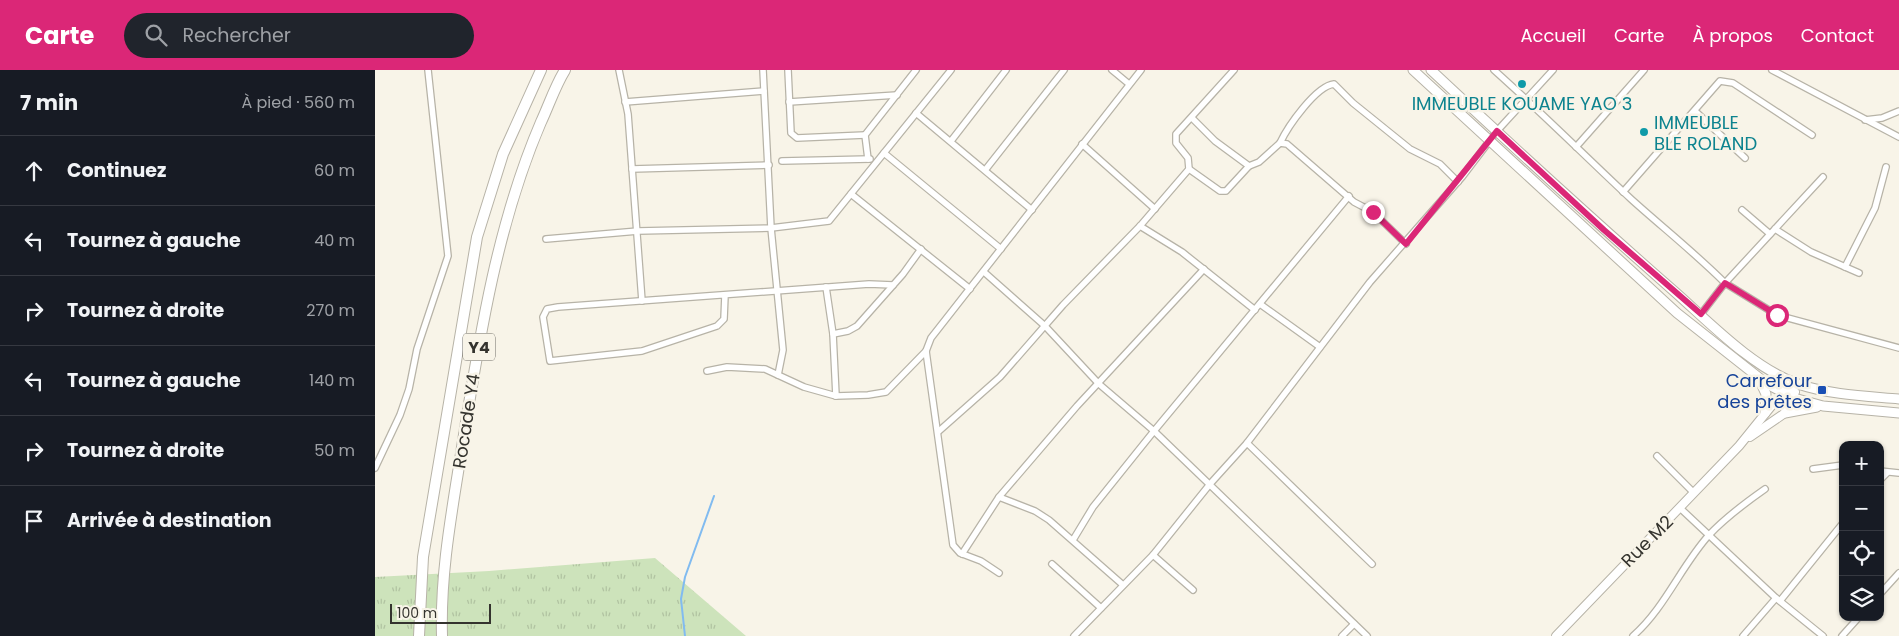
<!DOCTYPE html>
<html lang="fr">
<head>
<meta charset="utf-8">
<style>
	:root { --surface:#171b24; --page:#20242c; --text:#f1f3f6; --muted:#9ea1a6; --line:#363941; --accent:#db2777 }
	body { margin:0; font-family:Poppins,sans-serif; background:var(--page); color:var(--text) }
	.controls { position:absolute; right:15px; bottom:15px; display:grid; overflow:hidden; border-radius:10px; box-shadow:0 1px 4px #0004 }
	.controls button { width:45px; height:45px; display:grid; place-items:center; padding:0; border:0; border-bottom:1px solid var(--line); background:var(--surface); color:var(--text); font:25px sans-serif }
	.scale { position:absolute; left:15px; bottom:12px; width:101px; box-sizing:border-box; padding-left:5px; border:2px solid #34332e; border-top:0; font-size:14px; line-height:18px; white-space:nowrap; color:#34332e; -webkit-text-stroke:4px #f8f4e8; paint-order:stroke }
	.stop { position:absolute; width:15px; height:15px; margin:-11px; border:4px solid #db2777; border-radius:50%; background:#fff }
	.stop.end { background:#db2777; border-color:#fff; box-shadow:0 1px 5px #0008 }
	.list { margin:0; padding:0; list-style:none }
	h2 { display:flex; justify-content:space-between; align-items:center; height:65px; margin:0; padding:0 20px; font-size:21px }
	h2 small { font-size:16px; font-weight:400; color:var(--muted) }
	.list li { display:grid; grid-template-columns:32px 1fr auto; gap:15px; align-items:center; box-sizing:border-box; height:70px; padding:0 20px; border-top:1px solid var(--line) }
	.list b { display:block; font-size:19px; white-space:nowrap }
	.list em { font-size:16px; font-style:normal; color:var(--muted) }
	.icon { flex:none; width:28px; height:28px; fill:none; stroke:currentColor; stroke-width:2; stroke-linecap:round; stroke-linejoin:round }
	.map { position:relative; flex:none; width:1524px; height:566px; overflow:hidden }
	header { display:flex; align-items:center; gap:30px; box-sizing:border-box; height:70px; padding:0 25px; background:var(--accent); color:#fff }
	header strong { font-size:24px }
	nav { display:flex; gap:28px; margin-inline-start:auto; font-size:18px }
	.search { width:350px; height:45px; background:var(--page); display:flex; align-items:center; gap:12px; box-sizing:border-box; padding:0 18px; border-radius:28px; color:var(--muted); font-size:19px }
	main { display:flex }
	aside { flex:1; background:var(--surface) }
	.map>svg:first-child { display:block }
	.grass { fill:url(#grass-tufts) }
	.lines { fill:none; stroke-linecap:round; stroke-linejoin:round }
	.stream { stroke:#81bbf0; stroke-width:2 }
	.minor-casing { stroke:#b7b3a7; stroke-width:8 }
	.tertiary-casing { stroke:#b7b3a7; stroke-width:10 }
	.secondary-casing { stroke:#b7b3a7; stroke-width:11 }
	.trunk-casing { stroke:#b7b3a7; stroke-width:12 }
	.minor { stroke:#fff; stroke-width:5.5 }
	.tertiary { stroke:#fff; stroke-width:8 }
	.secondary { stroke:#fff; stroke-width:9 }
	.trunk { stroke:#fff; stroke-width:10 }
	.route { stroke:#db2777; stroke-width:6 }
	.culture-dot { fill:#0f9aa8; stroke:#f8f4e8; stroke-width:2 }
	.transit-dot { fill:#1a4fb4; stroke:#f8f4e8; stroke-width:2 }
	.labels { text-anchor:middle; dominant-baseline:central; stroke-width:5; stroke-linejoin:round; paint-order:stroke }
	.shield { fill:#f8f4e8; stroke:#6f6d66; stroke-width:1 }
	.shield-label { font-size:16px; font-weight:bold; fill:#34332e }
	.culture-label { font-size:18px; fill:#0d838f; stroke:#f8f4e8 }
	.transit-label { font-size:18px; fill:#164399; stroke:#f8f4e8; text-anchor:end }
	.street-label { font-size:18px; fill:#34332e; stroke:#f8f4e8 }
</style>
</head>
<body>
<header>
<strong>Carte</strong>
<div class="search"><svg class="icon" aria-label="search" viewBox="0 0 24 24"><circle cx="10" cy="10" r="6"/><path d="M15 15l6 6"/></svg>Rechercher</div>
<nav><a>Accueil</a><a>Carte</a><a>À propos</a><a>Contact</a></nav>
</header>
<main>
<aside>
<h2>7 min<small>À pied · 560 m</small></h2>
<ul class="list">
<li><svg class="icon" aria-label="ahead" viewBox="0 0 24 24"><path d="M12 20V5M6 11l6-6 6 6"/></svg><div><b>Continuez</b></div><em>60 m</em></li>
<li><svg class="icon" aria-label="left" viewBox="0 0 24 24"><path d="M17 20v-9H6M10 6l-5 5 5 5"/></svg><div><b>Tournez à gauche</b></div><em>40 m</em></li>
<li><svg class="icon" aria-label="right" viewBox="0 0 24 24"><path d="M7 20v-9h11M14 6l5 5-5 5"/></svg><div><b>Tournez à droite</b></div><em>270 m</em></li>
<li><svg class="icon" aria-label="left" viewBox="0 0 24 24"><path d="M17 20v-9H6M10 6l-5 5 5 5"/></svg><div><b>Tournez à gauche</b></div><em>140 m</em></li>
<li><svg class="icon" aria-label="right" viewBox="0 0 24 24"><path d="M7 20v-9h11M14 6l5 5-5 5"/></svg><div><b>Tournez à droite</b></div><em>50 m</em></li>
<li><svg class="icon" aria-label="arrive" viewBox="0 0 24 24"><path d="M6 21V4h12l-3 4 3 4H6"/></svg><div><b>Arrivée à destination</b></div></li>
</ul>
</aside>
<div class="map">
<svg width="1524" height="566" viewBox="0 0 1524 566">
	<defs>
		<pattern id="grass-tufts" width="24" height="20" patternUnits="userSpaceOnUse" patternTransform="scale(1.25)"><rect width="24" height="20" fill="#cde3bb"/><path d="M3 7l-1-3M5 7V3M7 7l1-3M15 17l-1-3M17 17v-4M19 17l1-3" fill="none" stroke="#b1c3a1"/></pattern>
	</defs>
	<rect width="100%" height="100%" fill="#f8f4e8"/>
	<path class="grass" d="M 280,488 L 371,566 L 0,566 L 0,507 L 114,501 Z"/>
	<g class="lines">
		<path class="stream" d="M 310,566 L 306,529 L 310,507 L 339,426"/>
		<g class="minor-casing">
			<g id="minor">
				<path d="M 244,0 L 253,44 L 267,231"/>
				<path d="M 388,0 L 396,158 L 408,280 L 403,305"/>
				<path d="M 413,0 L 416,63 L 422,68 L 490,65"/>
				<path d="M 737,0 L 754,14"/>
				<path d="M 1119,0 C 1166,42 1210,86 1256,129 C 1287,157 1320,183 1350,213 L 1326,244"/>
				<path d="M 1397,0 L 1524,67"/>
				<path d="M 250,32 L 389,21"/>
				<path d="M 414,32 L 522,25"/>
				<path d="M 1320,41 L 1370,88"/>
				<path d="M 541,43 L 657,140"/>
				<path d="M 817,48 L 840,71 L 874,96 L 884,92 L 905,73 L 912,74 L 979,132 L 998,142 L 1031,174"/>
				<path d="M 1490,50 L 1507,48 L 1524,41"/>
				<path d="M 576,71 L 631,0"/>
				<path d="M 905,73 C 913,56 941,16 959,14 L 978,33 L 1035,79 L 1065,94 L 1083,112"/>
				<path d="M 707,74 L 780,139"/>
				<path d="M 1201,77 L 1269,0"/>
				<path d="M 509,83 L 626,179"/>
				<path d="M 493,89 L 490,65 L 541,0"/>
				<path d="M 407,91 L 495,89"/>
				<path d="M 257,99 L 394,95"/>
				<path d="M 611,99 L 689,0"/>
				<path d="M 814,99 L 845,121 L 851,121 L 874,96"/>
				<path d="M 1448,107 L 1350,213 L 1402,245 L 1524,278"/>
				<path d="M 1248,122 L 1345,11 L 1358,13 L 1437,65"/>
				<path d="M 476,124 L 595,219"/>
				<path d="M 1367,140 L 1395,164"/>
				<path d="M 765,156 L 807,182 L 880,240"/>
				<path d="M 1400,159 L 1436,182 L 1484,203"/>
				<path d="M 171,169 L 263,161 L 396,158 L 454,151 L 576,0"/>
				<path d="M 1470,197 L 1500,138 L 1511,97"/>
				<path d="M 609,202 L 670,256 L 724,314 L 779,361 L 992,566"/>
				<path d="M 451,217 L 458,264 L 461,326"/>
				<path d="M 350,225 L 349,249 L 342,256 L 267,281 L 175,291 L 168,247 L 172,239 L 183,237 L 494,214 L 518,215"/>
				<path d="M 885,234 L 945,277"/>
				<path d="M 458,264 L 473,261 L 482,256 L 528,204 L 546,179"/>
				<path d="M 332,301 L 352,297 L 390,299 L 429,317 L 461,326 L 493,325 L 511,322 L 551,281"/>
				<path d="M 564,361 L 625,307 L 688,235 L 765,156 L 814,99 L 813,88 L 801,73 L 801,64 L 859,0"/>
				<path d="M 872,373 L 997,494"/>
				<path d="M 1282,386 L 1318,422"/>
				<path d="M 0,398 L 25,345 L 34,319 L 42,279 L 73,186 L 53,0"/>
				<path d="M 1438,399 L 1468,395"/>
				<path d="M 1505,401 L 1524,403"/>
				<path d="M 1505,410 L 1512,403"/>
				<path d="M 624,427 L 702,336 L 829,199"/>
				<path d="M 1305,438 L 1401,528 L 1448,566"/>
				<path d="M 698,470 L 718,437 L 779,361 L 974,126"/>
				<path d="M 587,484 L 624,427 L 660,441 L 674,450 L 748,515"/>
				<path d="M 778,485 L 818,520"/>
				<path d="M 677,494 L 726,538"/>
				<path d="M 624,503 L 606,491 L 585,483 L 578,475 L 551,281 L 556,268 L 766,0"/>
				<path d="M 1505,524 L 1524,503"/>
				<path d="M 1405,531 L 1468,453"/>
				<path d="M 699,566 L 778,485 L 835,414 L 872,373 L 995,212 L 1087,107 L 1122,61 L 1178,0"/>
				<path d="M 967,566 L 979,554"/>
				<path d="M 1258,566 C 1290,538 1306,496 1334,465 C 1351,447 1370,433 1390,419"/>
				<path d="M 1368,566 L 1401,528"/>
				<path d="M 1467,566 L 1484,547"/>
			</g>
		</g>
		<g class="tertiary-casing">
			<g id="tertiary">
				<path d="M 1375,367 L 1410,343 L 1420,322"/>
				<path d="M 1181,566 L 1364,376 L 1398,334 L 1422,313"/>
			</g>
		</g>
		<g class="secondary-casing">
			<g id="secondary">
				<path d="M 1038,0 L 1302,243 L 1392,314 L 1419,328 L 1448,336 L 1524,343"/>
				<path d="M 1056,0 C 1136,75 1217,149 1300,222 C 1335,253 1378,298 1423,314 C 1456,325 1490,326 1524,329"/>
				<path d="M 1384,309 L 1391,324 L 1390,343"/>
				<path d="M 1410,343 L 1442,337"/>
			</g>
		</g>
		<g class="trunk-casing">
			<g id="trunk">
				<path d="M 44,566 L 48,487 L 102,167 L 128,84 L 166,0"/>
				<path d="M 67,566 C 65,500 78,436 88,371 C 105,263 123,152 166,52 C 174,35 180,16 190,0"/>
			</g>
		</g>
		<use href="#minor" class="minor"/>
		<use href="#tertiary" class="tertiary"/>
		<use href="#secondary" class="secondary"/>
		<use href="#trunk" class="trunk"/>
	</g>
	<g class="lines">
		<path class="route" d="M 998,142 L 1031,174 L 1122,61 L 1229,160 L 1326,244 L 1350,213 L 1402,245"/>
	</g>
	<g class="culture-dot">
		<circle cx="1147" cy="14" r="5"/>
		<circle cx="1269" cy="62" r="5"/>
	</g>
	<rect class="transit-dot" x="1442" y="315" width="10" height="10" rx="2.5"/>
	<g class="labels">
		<rect class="shield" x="88" y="263.5" width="32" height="27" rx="4"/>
		<g class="shield-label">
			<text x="104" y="277">Y4</text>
		</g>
		<g class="culture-label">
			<text x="1147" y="33">IMMEUBLE KOUAME YAO 3</text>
			<text x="1279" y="52" text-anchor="start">IMMEUBLE<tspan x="1279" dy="21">BLE ROLAND</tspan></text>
		</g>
		<g class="transit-label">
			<text x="1437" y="310">Carrefour<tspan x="1437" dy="21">des prêtes</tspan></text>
		</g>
		<g class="street-label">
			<text transform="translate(91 351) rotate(-81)">Rocade Y4</text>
			<text transform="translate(1272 471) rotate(-45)">Rue M2</text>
		</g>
	</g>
</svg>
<div class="controls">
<button>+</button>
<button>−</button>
<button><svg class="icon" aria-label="locate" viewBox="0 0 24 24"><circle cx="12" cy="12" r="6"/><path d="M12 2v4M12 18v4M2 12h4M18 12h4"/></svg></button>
<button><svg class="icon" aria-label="layers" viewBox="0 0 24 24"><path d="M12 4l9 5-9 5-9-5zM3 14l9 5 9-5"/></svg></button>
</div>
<div class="scale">100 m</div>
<div class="stop" style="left:1402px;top:245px"></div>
<div class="stop end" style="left:998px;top:142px"></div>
</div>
</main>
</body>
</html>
